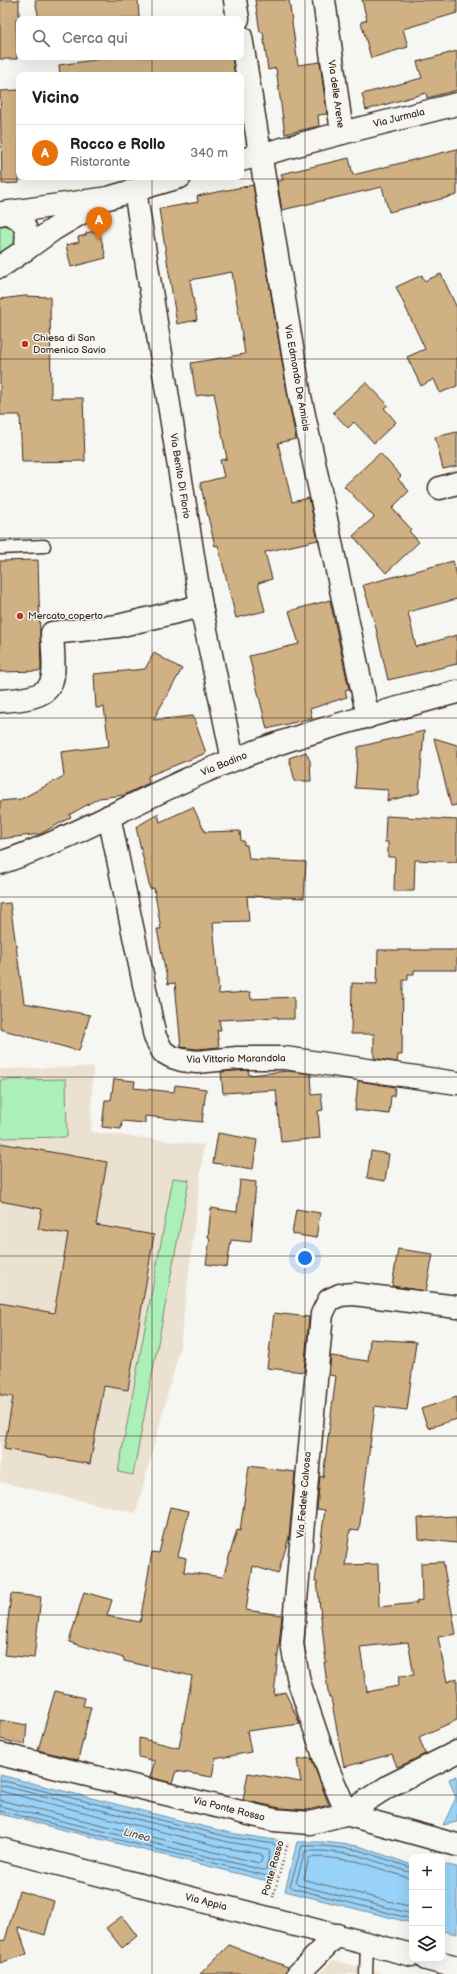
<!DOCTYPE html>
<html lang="it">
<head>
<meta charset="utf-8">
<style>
	:root { --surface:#fff; --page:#f6f6f6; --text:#202124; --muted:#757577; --line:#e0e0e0; --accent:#b45309 }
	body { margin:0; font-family:"Balsamiq Sans",sans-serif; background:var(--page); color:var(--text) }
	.controls { position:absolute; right:12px; bottom:12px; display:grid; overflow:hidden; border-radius:8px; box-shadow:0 4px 16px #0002 }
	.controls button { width:36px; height:36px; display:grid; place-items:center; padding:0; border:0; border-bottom:1px solid var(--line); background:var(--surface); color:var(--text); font:20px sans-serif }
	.you { position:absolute; left:305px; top:1258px; width:14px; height:14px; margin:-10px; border:3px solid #fff; border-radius:50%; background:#1a73e8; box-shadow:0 0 0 6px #1a73e833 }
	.badge { display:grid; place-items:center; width:26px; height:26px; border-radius:50%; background:var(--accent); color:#fff; font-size:13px; font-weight:700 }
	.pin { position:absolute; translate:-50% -33px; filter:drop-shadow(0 1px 2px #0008) }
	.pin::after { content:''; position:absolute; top:21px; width:14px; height:12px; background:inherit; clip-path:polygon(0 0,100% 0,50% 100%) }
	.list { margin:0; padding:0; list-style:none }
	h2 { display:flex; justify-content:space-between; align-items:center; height:52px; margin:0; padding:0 16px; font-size:17px }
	h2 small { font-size:13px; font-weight:400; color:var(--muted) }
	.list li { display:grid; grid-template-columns:26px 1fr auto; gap:12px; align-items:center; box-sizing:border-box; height:56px; padding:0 16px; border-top:1px solid var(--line) }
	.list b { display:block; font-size:15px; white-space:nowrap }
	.list p { margin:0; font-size:13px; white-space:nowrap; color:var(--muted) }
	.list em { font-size:13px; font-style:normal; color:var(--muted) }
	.icon { flex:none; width:22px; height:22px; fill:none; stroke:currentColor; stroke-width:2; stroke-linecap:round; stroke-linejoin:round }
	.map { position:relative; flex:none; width:457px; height:1974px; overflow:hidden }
	.search { position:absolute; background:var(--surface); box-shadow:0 4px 16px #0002; left:16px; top:16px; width:228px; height:44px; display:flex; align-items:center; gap:10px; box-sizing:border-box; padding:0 14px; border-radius:8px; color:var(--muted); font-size:15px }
	.panel { position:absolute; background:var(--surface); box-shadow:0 4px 16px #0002; left:16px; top:72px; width:228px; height:108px; border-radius:8px }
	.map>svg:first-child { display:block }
	.built { fill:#ebe1d1 }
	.green { fill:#acefb9; stroke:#748c6c }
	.water { fill:#98d2f8; stroke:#738fa1 }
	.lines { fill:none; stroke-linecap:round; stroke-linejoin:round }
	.shore { stroke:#606d75; stroke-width:1 }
	.building { fill:#d0b184; stroke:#3b2a1e; fill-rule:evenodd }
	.service-casing { stroke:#3b2a1e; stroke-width:15 }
	.minor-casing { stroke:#3b2a1e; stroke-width:25 }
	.tertiary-casing { stroke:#3b2a1e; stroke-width:25 }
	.secondary-casing { stroke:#3b2a1e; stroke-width:25 }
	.path { stroke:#3b2a1e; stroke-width:2.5; stroke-dasharray:1 3; stroke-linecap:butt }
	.service { stroke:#f6f6f2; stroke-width:12 }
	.minor { stroke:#f6f6f2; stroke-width:22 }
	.tertiary { stroke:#f6f6f2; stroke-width:22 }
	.secondary { stroke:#f6f6f2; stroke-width:22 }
	.grid { fill:none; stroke:#3b2a1e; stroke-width:1; stroke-opacity:0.55 }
	.poi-dot { fill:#c8321e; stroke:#f6f6f2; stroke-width:1.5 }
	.labels { text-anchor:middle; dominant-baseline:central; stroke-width:3; stroke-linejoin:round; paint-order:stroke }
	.street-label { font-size:10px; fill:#3b2a1e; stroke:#f6f6f2 }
	.poi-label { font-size:10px; fill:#3b2a1e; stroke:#f6f6f2; text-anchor:start }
	.water-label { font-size:11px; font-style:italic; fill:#525454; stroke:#f6f6f2 }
</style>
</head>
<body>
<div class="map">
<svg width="457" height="1974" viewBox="0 0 457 1974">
	<rect width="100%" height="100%" fill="#f6f6f2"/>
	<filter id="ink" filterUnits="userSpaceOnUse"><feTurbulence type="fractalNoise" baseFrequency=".025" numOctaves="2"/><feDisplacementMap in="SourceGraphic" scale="8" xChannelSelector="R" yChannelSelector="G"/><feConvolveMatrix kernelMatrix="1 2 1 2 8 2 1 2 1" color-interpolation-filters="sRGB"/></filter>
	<g filter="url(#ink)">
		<g class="built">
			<path d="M 93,1067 L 91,1132 L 204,1145 L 180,1347 L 136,1513 L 0,1482 L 0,1069 Z"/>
			<path d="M 333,1960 L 385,1974 L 319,1974 Z"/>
		</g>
		<g class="green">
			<path d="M 0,220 L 17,224 L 20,246 L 0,261 Z"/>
			<path d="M 66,1079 L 67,1137 L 0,1138 L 0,1080 Z"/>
			<path d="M 173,1178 L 189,1180 L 133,1475 L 118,1472 Z"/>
		</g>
		<g class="water">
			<path d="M 0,1775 L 230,1833 L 281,1841 L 272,1882 L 0,1814 Z"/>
			<path d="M 457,1776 L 457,1822 L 443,1825 L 456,1798 L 449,1779 Z"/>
			<path d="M 297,1842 L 323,1842 L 359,1846 L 412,1865 L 412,1923 L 285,1891 Z"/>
			<path d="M 442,1864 L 457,1867 L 457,1934 L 442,1931 Z"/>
		</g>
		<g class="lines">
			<g class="shore">
				<path d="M 0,1780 L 229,1837 L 274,1844 L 276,1847 L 269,1875 L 267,1876 L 0,1811"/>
				<path d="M 0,1785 L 228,1842 L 268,1849 L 270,1851 L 266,1869 L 263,1870 L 0,1806"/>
				<path d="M 0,1791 L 226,1848 L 261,1854 L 262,1857 L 261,1862 L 259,1863 L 0,1800"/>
				<path d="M 412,1868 L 358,1850 L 323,1846 L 302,1846 L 290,1886 L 292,1888 L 412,1919"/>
				<path d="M 412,1873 L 357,1855 L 322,1851 L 305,1851 L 296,1883 L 298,1885 L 412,1914"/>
				<path d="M 412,1879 L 356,1861 L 322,1857 L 309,1858 L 304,1878 L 305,1880 L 412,1907"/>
			</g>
		</g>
		<g class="building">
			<path d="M 0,0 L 19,0 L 19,19 L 16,19 L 17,59 L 0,59 Z"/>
			<path d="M 35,0 L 138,0 L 139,18 L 39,19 Z"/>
			<path d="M 255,0 L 289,0 L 298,65 L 320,62 L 327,114 L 318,115 L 319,126 L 285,134 L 276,68 L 268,70 L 263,32 L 260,32 Z"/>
			<path d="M 362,0 L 457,0 L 457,13 L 403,29 L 408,47 L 371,58 L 361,22 L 367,20 Z"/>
			<path d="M 457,51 L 457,90 L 427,98 L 426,93 L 366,110 L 362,94 L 422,78 L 417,62 Z"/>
			<path d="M 116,57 L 232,57 L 235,75 L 60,75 L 59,65 Z"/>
			<path d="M 19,90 L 19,183 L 2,184 L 0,91 Z"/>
			<path d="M 457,149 L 457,195 L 389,212 L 382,187 L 282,210 L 277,181 L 283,180 L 281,174 L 349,158 L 353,175 Z"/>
			<path d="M 253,185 L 288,398 L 296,439 L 278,443 L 292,502 L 309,498 L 318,540 L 265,552 L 272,579 L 258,583 L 265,611 L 236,618 L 218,545 L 215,546 L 200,483 L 224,477 L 220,460 L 227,459 L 214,393 L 196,396 L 191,363 L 245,354 L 232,272 L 190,280 L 197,320 L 177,324 L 159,209 L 198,202 L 197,196 Z"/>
			<path d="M 99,230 L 106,258 L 71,267 L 66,245 L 79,242 L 78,237 L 86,235 L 86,233 Z"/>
			<path d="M 441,274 L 457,308 L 457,386 L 440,393 L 434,379 L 421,386 L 407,357 L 425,349 L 396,287 L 422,275 L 424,281 Z"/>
			<path d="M 25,296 L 50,297 L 51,398 L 83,398 L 85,461 L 22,462 L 20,415 L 0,415 L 0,299 Z"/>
			<path d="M 366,382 L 388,405 L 384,408 L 396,422 L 374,443 L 354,422 L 348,428 L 333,412 Z"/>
			<path d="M 457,432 L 457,466 L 443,469 L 435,437 Z"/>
			<path d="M 380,453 L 401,476 L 398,479 L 409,491 L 392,508 L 411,529 L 409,531 L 419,542 L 386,573 L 353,536 L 374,517 L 344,486 Z"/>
			<path d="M 38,560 L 41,671 L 0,672 L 0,561 Z"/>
			<path d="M 453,561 L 457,576 L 457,599 L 408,612 L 416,647 L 457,635 L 457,664 L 388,680 L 375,624 L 363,585 Z"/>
			<path d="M 330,600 L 349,689 L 345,690 L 347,697 L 310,709 L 312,718 L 267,729 L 249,656 L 299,644 L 289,611 Z"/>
			<path d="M 154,653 L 182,669 L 153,720 L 193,716 L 206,753 L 148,776 L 149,783 L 124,795 L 99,798 L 69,815 L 71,817 L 40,834 L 0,839 L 0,801 L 21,799 L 64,776 L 61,752 L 109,746 L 104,707 L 96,708 L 94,674 L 145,669 Z"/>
			<path d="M 424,731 L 419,793 L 387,801 L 388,790 L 355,788 L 358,747 Z"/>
			<path d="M 434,738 L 457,745 L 457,805 L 451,806 Z"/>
			<path d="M 306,752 L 310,761 L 311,781 L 295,781 L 289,758 Z"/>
			<path d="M 193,807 L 205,832 L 240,831 L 241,841 L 244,841 L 244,845 L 247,845 L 249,859 L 306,862 L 304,898 L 247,896 L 249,921 L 213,922 L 219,994 L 250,992 L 251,999 L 294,997 L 294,1019 L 278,1019 L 278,1017 L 219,1020 L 221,1030 L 217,1030 L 219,1047 L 197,1049 L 181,1047 L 175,983 L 168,984 L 157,929 L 161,929 L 154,888 L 150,889 L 136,827 L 158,814 L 160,822 Z"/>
			<path d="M 386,816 L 457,820 L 457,862 L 415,860 L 414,891 L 394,891 L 395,857 L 388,857 L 388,842 L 385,842 Z"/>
			<path d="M 10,903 L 24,1003 L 90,1015 L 79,1051 L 0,1029 L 0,904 Z"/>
			<path d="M 378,950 L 457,950 L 457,970 L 414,970 L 414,974 L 408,974 L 408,980 L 403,980 L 402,1055 L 398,1055 L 397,1062 L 374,1058 L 374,1034 L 351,1034 L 352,983 L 377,984 Z"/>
			<path d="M 248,1070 L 249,1075 L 288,1071 L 311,1074 L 312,1095 L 321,1094 L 323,1110 L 318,1111 L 320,1138 L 281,1142 L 276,1090 L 223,1093 L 221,1072 Z"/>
			<path d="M 114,1079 L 135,1081 L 134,1088 L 174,1092 L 175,1085 L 206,1089 L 202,1122 L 145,1116 L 145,1123 L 122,1121 L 121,1129 L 102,1127 L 105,1100 L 111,1100 Z"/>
			<path d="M 358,1081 L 395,1087 L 394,1096 L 391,1096 L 389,1114 L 355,1110 Z"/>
			<path d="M 218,1133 L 257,1140 L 253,1169 L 213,1163 Z"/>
			<path d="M 0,1143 L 107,1162 L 96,1225 L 154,1235 L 128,1390 L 104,1386 L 90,1464 L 4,1449 L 13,1397 L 0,1395 L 0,1303 L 54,1313 L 68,1234 L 38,1229 L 42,1209 L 0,1201 Z"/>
			<path d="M 371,1151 L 389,1154 L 385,1181 L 367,1178 Z"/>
			<path d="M 240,1180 L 256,1182 L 251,1242 L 231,1240 L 227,1267 L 206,1264 L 210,1238 L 208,1237 L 211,1208 L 237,1212 Z"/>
			<path d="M 296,1209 L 320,1213 L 316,1238 L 292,1234 Z"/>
			<path d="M 398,1249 L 433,1254 L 426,1291 L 392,1286 Z"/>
			<path d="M 274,1313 L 309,1317 L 304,1372 L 267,1368 Z"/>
			<path d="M 370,1339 L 416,1342 L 407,1410 L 375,1406 L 359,1531 L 350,1530 L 345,1565 L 378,1564 L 379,1607 L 417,1603 L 417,1601 L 422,1600 L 421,1563 L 443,1562 L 456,1634 L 438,1637 L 447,1682 L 457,1678 L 457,1720 L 419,1737 L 425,1754 L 407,1763 L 397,1767 L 392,1754 L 344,1767 L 331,1698 L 329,1698 L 324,1662 L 326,1662 L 317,1581 L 315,1581 L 325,1510 L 317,1509 L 320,1476 L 323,1477 L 336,1376 L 329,1375 L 331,1356 L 368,1361 ZM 408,1642 L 414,1675 L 399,1676 L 398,1686 L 367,1692 L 360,1647 Z"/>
			<path d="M 457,1397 L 457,1419 L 428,1428 L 421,1409 Z"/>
			<path d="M 249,1466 L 295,1472 L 289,1537 L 278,1574 L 253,1566 L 246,1610 L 282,1615 L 274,1695 L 285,1692 L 300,1724 L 247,1731 L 251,1752 L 215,1759 L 212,1777 L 176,1771 L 172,1783 L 150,1777 L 155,1761 L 139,1757 L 139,1738 L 179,1748 L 192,1676 L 124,1661 L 124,1658 L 69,1642 L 84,1592 L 112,1600 L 107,1616 L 140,1622 L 152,1552 L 159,1553 L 170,1507 L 189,1511 L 178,1556 L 186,1558 L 184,1572 L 223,1577 L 237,1530 L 240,1531 Z"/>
			<path d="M 456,1516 L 457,1543 L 419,1539 L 418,1518 Z"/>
			<path d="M 11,1594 L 41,1597 L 34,1658 L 4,1655 Z"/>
			<path d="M 55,1691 L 85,1698 L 83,1706 L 91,1707 L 78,1760 L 38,1750 Z"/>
			<path d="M 0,1720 L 27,1725 L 25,1745 L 0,1739 Z"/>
			<path d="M 311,1758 L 329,1805 L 308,1810 L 280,1808 L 243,1800 L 248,1773 L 301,1782 L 297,1760 Z"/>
			<path d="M 19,1891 L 54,1901 L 45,1935 L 18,1927 L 27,1954 L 0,1963 L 0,1941 L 5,1940 Z"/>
			<path d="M 122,1916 L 137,1936 L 122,1948 L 106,1928 Z"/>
			<path d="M 229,1945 L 288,1967 L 286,1974 L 200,1974 Z"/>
		</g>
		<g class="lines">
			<g class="service-casing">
				<g id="service">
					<path d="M 0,548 L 44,546"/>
					<path d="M 366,1974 L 367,1944"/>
				</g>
			</g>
			<g class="minor-casing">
				<g id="minor">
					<path d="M 235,0 L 238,19"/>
					<path d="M 241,37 L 300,396 L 368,717"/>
					<path d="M 342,133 L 457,104"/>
					<path d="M 241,160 L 342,133 L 324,0"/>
					<path d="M 135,190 L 201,606 L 233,760"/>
					<path d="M 3,213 L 108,198 L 180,177"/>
					<path d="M 0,214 C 4,212 8,213 12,215 C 28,221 28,236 25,250 L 0,267"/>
					<path d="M 25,250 L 54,229 L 98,203"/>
					<path d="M 440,488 L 457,483"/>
					<path d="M 0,701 C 60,697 55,687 52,633 L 118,626 L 201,606"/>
					<path d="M 109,816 L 155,1037 L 163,1052 L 172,1057 L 182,1060 L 197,1062 L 237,1058 L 285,1058 L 457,1083"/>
					<path d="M 0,1754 L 274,1820 L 310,1823 L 345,1814 L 457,1845"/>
					<path d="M 345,1814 L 344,1806 L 330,1774 L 299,1682 L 292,1644 L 322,1314 L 329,1300 L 340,1295 L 354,1294 L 457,1307"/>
					<path d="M 345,1814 L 389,1786 L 457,1752"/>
				</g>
			</g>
			<g class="tertiary-casing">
				<g id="tertiary">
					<path d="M 0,863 C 75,838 144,796 218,766 C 295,734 377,714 457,692"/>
					<path d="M 298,1974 L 337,1935"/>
				</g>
			</g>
			<g class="secondary-casing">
				<g id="secondary">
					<path d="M 0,1849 L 412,1955"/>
					<path d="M 426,1959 L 457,1967"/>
				</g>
			</g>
			<path class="path" d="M 273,1897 L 288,1843"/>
			<use href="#service" class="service"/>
			<use href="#minor" class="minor"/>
			<use href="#tertiary" class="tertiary"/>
			<use href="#secondary" class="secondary"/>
		</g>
	</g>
	<path class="grid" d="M 152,0 L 152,19M 305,0 L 305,1974M 152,57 L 152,75M 152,177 L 152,1974M 0,179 L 457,179M 0,359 L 457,359M 0,538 L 457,538M 0,718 L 457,718M 0,897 L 457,897M 0,1077 L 457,1077M 0,1256 L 457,1256M 0,1436 L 457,1436M 0,1615 L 457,1615M 0,1795 L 457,1795"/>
	<g class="poi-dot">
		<circle cx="25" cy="344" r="4"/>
		<circle cx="20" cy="616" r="4"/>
	</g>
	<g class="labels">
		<g class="street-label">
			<text transform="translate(336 94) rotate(82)">Via delle Arene</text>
			<text transform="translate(399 118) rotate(-14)">Via Jurmala</text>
			<text transform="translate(297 378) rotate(80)">Via Edmondo De Amicis</text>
			<text transform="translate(180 476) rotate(81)">Via Benito Di Florio</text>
			<text transform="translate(224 764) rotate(-22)">Via Badino</text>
			<text transform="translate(236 1059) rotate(-1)">Via Vittorio Marandola</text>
			<text transform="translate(304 1495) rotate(-85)">Via Fedele Calvosa</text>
			<text transform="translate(229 1809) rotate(14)">Via Ponte Rosso</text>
			<text transform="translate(273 1868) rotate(-74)">Ponte Rosso</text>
			<text transform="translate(206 1902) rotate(14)">Via Appia</text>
		</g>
		<g class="poi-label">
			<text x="33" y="338">Chiesa di San<tspan x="33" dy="12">Domenico Savio</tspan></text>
			<text x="28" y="616">Mercato coperto</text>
		</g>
		<g class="water-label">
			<text transform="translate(137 1835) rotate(14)">Linea</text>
		</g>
	</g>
</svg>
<div class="controls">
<button>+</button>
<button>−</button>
<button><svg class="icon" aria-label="layers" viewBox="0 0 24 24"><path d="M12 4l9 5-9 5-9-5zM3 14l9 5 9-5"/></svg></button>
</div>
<div class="you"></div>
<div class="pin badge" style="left:99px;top:240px;background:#e8710a">A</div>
<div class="search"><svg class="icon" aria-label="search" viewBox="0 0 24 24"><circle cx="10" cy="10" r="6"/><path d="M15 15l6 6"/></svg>Cerca qui</div>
<section class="panel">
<h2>Vicino<small></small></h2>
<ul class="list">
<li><span class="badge" style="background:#e8710a">A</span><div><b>Rocco e Rollo</b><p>Ristorante</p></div><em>340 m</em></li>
</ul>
</section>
</div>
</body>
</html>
